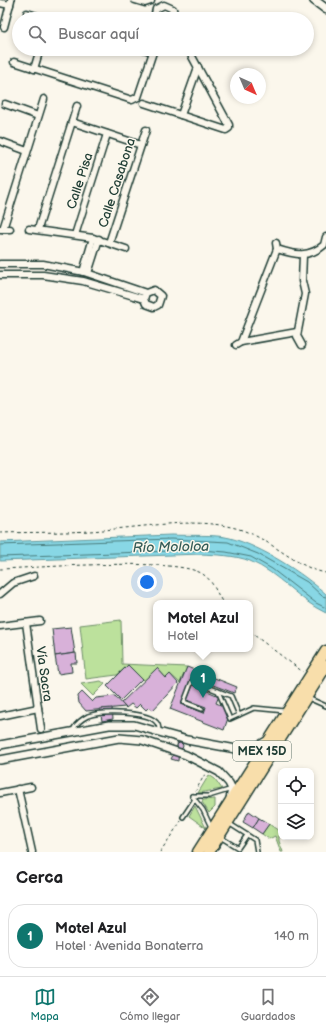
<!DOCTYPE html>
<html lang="es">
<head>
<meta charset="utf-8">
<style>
	:root { --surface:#fff; --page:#f2f2f2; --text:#202124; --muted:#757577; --line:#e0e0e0; --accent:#0f766e }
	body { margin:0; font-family:"Balsamiq Sans",sans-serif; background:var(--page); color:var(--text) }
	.controls { position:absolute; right:12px; bottom:12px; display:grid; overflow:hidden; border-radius:8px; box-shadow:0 2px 6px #0003 }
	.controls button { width:36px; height:36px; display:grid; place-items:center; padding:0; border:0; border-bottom:1px solid var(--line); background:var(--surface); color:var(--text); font:20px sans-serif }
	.compass { position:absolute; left:230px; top:68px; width:36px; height:36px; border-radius:50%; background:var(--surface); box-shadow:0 2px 6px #0003; rotate:136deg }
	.you { position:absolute; left:147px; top:582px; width:14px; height:14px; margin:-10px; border:3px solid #fff; border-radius:50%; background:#1a73e8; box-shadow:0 0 0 6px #1a73e833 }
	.badge { display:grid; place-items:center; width:26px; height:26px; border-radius:50%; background:var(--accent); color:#fff; font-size:13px; font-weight:700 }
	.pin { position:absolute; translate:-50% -33px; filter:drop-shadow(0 1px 2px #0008) }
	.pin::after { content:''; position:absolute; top:21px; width:14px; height:12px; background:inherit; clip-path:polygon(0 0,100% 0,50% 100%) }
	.popup { position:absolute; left:153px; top:600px; width:100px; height:52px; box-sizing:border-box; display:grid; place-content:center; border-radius:8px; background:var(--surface); filter:drop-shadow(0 1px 3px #0005); font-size:13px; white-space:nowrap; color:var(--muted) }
	.popup b { font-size:15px; color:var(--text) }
	.popup::after { content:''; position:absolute; left:50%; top:100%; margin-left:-8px; border:8px solid transparent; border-top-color:var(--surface) }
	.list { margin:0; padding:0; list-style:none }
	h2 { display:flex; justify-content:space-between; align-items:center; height:52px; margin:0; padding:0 16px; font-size:17px }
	h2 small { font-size:13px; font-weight:400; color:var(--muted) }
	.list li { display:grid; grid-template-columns:26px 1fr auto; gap:12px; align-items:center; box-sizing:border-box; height:64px; margin:0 8px 8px; padding:0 8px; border:1px solid var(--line); border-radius:16px }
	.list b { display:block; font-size:15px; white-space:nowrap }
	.list p { margin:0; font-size:13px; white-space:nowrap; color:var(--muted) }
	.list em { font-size:13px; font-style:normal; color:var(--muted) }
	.icon { flex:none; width:22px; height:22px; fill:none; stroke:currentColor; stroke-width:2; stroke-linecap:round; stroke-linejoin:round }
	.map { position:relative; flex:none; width:326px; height:852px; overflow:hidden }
	.search { position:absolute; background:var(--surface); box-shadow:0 2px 6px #0003; left:12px; right:12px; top:12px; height:44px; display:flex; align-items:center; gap:10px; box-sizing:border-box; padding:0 14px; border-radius:22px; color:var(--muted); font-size:15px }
	.sheet { height:124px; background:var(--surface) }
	nav { display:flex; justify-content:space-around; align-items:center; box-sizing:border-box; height:56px; border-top:1px solid var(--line); background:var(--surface); font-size:11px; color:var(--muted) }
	nav a { display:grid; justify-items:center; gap:2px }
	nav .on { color:var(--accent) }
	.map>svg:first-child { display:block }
	.green { fill:#bce19c; stroke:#6e8f68 }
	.water { fill:#88d7e5; stroke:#5e999e }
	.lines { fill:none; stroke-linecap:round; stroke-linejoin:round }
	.shore { stroke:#497b7b; stroke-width:1 }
	.building { fill:#d8b1d9; stroke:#1f3d34 }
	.service-casing { stroke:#1f3d34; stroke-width:6 }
	.minor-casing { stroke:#1f3d34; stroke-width:9 }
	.tertiary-casing { stroke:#1f3d34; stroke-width:10 }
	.secondary-casing { stroke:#1f3d34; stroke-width:11 }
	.trunk-casing { stroke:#1f3d34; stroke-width:13 }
	.path { stroke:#1f3d34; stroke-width:1; stroke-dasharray:3 3; stroke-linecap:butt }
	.service { stroke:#fbf7ec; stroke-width:3 }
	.minor { stroke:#fbf7ec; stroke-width:6 }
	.tertiary { stroke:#fbf7ec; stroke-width:7 }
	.secondary { stroke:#fbf7ec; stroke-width:8 }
	.trunk { stroke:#f8deab; stroke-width:10 }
	.labels { text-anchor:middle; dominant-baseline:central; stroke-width:3; stroke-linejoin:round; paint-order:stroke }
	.shield { fill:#fbf7ec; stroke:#61756b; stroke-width:1 }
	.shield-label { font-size:12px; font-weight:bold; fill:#1f3d34 }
	.street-label { font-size:13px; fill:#1f3d34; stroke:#fbf7ec }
	.water-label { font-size:14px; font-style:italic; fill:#345c57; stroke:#fbf7ec }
</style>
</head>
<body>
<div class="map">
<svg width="326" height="852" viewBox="0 0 326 852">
	<rect width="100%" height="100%" fill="#fbf7ec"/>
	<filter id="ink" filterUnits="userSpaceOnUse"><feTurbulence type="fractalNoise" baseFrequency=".025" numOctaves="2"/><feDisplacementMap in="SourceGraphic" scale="8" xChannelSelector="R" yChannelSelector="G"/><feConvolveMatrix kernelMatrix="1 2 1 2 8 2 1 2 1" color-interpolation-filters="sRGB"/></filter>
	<g filter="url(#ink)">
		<g class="green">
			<path d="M 121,620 L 122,664 L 187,667 L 180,683 L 170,674 L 166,678 L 157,668 L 144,681 L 128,665 L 117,675 L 86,679 L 80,625 Z"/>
			<path d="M 101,681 L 105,684 L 93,696 L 81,684 Z"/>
			<path d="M 209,775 L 215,779 L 222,789 L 198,793 Z"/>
			<path d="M 215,799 L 215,807 L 209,813 L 202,802 L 203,800 Z"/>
			<path d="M 195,806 L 206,828 L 189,816 Z"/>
			<path d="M 269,824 L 279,831 L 279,841 L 283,852 L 281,852 L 275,836 L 269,839 L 262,834 Z"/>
		</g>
		<path class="water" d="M 171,535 C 188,536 215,534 230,538 C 263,547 301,572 326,594 L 326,613 C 298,600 279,573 250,561 C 235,555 216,555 201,554 L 0,561 L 0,542 Z"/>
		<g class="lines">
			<g class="shore">
				<path d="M 0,545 L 171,539 L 228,542 L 258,554 L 307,582 L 322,596 L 326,597"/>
				<path d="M 0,557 L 201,550 L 226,552 L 251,557 L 272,569 L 316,603 L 326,608"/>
			</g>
		</g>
		<g class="building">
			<path d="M 71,627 L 75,653 L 55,656 L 52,629 Z"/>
			<path d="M 76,653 L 77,663 L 71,663 L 72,672 L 58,674 L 55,656 Z"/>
			<path d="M 128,665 L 142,679 L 121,700 L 107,686 Z"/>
			<path d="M 187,667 L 237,687 L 234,693 L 192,677 L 181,704 L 204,713 L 206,707 L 187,700 L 193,685 L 219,696 L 216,703 L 223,706 L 228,718 L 224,730 L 170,709 Z"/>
			<path d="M 157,668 L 166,678 L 170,674 L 178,683 L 153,710 L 149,707 L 146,710 L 140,704 L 136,708 L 131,704 L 126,708 L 121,703 Z"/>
			<path d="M 82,692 L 92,702 L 96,698 L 115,696 L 125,707 L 86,711 L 79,703 L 78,696 Z"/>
			<path d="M 112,708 L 113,719 L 102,721 L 100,709 Z"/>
			<path d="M 178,733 L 186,735 L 179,749 L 178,761 L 171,759 L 177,748 Z"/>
			<circle cx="180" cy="746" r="3"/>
			<path d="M 249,811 L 259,818 L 253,828 L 243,822 Z"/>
			<path d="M 259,818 L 269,824 L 262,834 L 253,828 Z"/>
		</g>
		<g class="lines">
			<g class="service-casing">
				<g id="service">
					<path d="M 218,691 L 230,719 L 254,708 L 285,711"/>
					<path d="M 308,698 L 326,706"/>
					<path d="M 202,709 L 184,702 L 192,681 L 231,696 L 239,715"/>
					<path d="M 74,728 C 77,723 82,719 88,716 C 101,711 148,711 157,723 C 159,725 159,728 159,732"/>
					<path d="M 192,796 L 209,796 L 232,789"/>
					<path d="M 192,796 L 203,810 L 211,827"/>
					<path d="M 183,817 L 195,799"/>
					<path d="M 230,824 L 255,840 L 257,852"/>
					<path d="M 220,837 L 238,848 L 247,835"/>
				</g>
			</g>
			<g class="minor-casing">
				<g id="minor">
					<path d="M 135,0 L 145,3 L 151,1"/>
					<path d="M 0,3 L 10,5"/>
					<path d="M 27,13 L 46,19"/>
					<path d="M 154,19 L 156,9 L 164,5 L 173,9 L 175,19"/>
					<path d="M 4,27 L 11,0"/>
					<path d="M 144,49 L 153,52"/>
					<path d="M 14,62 L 132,100 L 138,97 L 154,49"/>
					<path d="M 34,69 L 40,49"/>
					<path d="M 144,103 L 226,130 L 229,128 L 229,125 L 188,49"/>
					<path d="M 5,104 L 38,116"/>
					<path d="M 181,115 L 198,67"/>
					<path d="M 72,122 L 141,145"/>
					<path d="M 0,141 L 27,151"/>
					<path d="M 0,229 L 10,229"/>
					<path d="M 3,229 L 44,99"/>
					<path d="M 29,229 L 93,238 L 126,249"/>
					<path d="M 38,229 L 77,106"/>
					<path d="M 75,235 L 107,134"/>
					<path d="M 109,243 L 146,130"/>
					<path d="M 277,249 C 295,255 309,258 324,245 L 326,237"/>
					<path d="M 0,264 L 43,264 L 84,272 L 146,293 L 154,290 L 161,296 L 158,305 L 154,307 L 146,304 L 144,299 L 146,293"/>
					<path d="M 83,272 L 93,238"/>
					<path d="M 88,273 L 99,239"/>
					<path d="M 0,275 L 43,275 L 83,281 L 144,299"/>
					<path d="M 241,342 L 297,332"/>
					<path d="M 236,345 L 241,342 L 277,249 L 276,243"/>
					<path d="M 302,345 L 297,336 L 305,294 L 302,281 L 303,255"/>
					<path d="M 0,594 L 13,583 L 34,576"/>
					<path d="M 26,623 L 41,729"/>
					<path d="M 0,626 L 40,621"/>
					<path d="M 0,716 L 38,708"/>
					<path d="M 18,789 L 32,852"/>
					<path d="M 0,793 L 31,787"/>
				</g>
			</g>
			<g class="tertiary-casing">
				<g id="tertiary">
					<path d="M 0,745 L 109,725 L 134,725 L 187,740 L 236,749 L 256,747 L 268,740"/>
					<path d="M 0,760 L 119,738 L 142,740 L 186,755 L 219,772 L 229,783 L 232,789 L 230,799"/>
				</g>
			</g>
			<g class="secondary-casing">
				<path id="secondary" d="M 314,0 L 326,9"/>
			</g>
			<g class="trunk-casing">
				<g id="trunk">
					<path d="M 198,852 L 326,651"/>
					<path d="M 209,852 L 326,666"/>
				</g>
			</g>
			<g class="path">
				<path d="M 0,533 C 34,532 69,533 103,530 C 143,527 192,518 231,527 C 267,534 293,567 326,573"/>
				<path d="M 0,569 C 35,568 182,556 204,575 C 213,581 217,594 223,603"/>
				<path d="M 250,632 L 303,672"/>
				<path d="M 195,792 L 205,774"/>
				<path d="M 160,852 L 181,821"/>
			</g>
			<use href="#service" class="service"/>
			<use href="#minor" class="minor"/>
			<use href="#tertiary" class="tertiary"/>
			<use href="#secondary" class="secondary"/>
			<use href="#trunk" class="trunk"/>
		</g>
	</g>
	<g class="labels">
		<rect class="shield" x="233" y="741" width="58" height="20" rx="3"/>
		<g class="shield-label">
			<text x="262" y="751">MEX 15D</text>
		</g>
		<g class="street-label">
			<text transform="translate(80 181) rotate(-72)">Calle Pisa</text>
			<text transform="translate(117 183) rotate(-72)">Calle Casabona</text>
			<text transform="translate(44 674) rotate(82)">Vía Sacra</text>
		</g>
		<g class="water-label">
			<text transform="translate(171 547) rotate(-1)">Río Mololoa</text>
		</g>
	</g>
</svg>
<div class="controls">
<button><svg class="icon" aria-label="locate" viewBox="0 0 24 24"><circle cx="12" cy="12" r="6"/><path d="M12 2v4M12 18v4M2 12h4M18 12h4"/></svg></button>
<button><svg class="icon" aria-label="layers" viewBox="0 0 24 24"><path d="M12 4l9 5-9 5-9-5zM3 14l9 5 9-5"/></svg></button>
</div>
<svg class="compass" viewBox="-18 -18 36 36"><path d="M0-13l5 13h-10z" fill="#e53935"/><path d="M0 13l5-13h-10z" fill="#757577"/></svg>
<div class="you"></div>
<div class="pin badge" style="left:203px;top:698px">1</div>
<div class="popup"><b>Motel Azul</b>Hotel</div>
<div class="search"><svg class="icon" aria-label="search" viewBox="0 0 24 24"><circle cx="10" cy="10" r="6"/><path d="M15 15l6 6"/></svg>Buscar aquí</div>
</div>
<section class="sheet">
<h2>Cerca<small></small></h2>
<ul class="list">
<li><span class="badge">1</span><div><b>Motel Azul</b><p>Hotel · Avenida Bonaterra</p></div><em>140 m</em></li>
</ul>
</section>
<nav>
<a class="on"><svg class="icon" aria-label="map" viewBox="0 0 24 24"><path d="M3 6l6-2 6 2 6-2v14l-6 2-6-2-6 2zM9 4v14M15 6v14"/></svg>Mapa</a>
<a><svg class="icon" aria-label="directions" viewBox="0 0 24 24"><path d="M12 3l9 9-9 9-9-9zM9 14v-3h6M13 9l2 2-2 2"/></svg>Cómo llegar</a>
<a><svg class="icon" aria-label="saved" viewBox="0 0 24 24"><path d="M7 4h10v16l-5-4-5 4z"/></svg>Guardados</a>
</nav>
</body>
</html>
